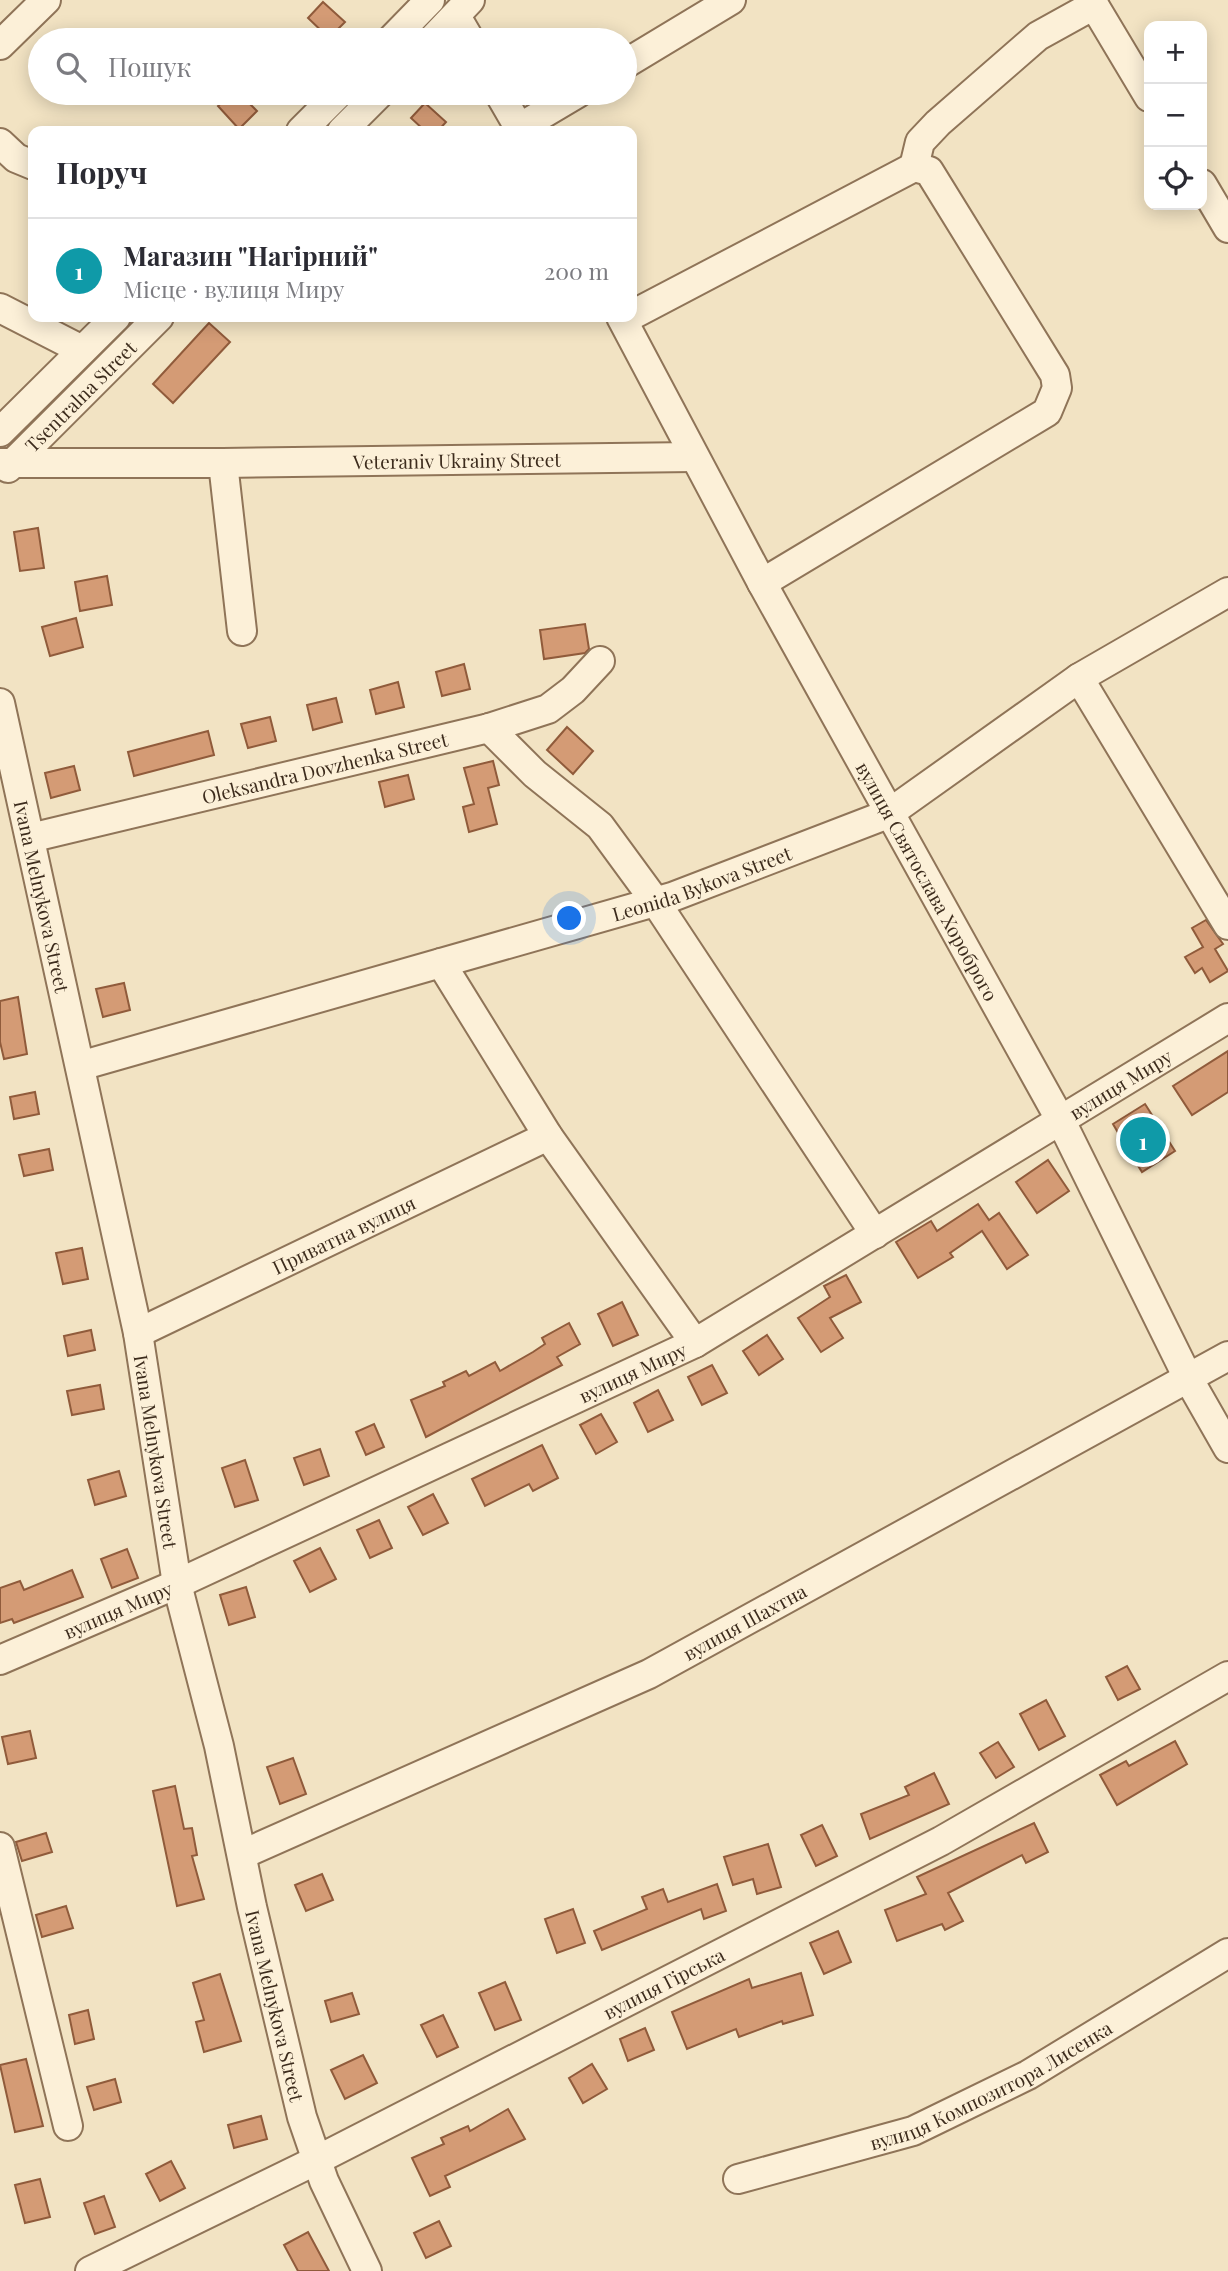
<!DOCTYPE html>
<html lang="uk">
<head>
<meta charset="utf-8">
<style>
	:root { --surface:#fff; --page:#f2f2f3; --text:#2b2b33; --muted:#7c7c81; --line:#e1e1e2; --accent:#7c3aed }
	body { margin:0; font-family:"Playfair Display",serif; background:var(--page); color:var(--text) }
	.controls { position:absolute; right:21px; top:21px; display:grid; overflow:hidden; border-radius:14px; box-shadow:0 4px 18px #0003 }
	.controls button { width:63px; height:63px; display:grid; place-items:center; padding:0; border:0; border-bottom:2px solid var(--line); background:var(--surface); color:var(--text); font:35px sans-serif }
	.you { position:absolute; left:570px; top:919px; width:24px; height:24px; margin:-18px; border:5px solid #fff; border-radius:50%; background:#1a73e8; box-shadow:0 0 0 10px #1a73e833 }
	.badge { display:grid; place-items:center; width:46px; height:46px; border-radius:50%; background:var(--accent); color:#fff; font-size:23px; font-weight:700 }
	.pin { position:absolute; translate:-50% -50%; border:4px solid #fff; box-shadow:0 2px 7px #0006 }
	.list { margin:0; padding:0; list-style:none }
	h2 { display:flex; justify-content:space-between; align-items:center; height:91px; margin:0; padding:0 28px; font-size:30px }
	h2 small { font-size:23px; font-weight:400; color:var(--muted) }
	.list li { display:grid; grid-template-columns:46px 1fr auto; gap:21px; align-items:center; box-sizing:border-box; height:105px; padding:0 28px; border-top:2px solid var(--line) }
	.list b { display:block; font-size:26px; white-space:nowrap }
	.list p { margin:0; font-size:23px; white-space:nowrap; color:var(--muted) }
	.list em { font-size:23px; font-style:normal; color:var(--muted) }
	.icon { flex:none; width:38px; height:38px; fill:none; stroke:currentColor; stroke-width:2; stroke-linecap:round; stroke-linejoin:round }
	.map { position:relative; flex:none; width:1228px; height:2271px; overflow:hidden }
	.search { position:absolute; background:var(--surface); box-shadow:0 4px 18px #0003; left:28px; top:28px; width:609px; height:77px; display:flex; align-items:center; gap:18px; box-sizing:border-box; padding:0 24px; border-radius:38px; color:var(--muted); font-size:26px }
	.panel { position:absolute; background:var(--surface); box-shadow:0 4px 18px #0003; left:28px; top:126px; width:609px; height:196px; border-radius:14px }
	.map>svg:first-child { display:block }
	.building { fill:#d49b75; stroke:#905b3b; stroke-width:2 }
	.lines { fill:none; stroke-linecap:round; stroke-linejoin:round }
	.minor-casing { stroke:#8f7458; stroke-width:32 }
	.minor { stroke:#fcf0d8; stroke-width:28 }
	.labels { text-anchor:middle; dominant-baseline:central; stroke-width:5; stroke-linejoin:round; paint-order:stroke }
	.street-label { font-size:19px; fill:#3d2c1d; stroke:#f9edd4 }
</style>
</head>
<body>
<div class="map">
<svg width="1228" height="2271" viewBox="0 0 1228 2271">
	<rect width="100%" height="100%" fill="#f2e3c3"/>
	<g class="building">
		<path d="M 323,2 L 345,22 L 329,38 L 308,18 Z"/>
		<path d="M 232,93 L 239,93 L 257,111 L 239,129 L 218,106 Z"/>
		<path d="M 425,103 L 446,122 L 438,131 L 425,131 L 411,118 Z"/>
		<path d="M 209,323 L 230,342 L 173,403 L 153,384 Z"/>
		<path d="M 38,528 L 44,568 L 20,571 L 14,532 Z"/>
		<path d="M 107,576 L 112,605 L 80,611 L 75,582 Z"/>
		<path d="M 76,618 L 83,647 L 50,656 L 42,627 Z"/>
		<path d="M 585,624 L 589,649 L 585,653 L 544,659 L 540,630 Z"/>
		<path d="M 464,664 L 470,689 L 442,696 L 436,672 Z"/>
		<path d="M 398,682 L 404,707 L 376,714 L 370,690 Z"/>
		<path d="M 336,698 L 342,722 L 313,730 L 307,705 Z"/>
		<path d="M 270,717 L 276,741 L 248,748 L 241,724 Z"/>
		<path d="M 567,727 L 593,751 L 573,774 L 547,750 Z"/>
		<path d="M 208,731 L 214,755 L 134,776 L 128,752 Z"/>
		<path d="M 493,761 L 499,785 L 488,788 L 497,824 L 469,832 L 463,807 L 474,804 L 464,768 Z"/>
		<path d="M 74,766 L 80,790 L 51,798 L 45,773 Z"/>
		<path d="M 408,775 L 414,799 L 385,807 L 379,782 Z"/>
		<path d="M 1206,920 L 1223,944 L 1215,949 L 1228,971 L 1210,982 L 1202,968 L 1195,973 L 1185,957 L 1203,947 L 1192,928 Z"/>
		<path d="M 124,983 L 130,1010 L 103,1017 L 96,989 Z"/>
		<path d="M 18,997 L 27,1054 L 4,1059 L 0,1042 L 0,1001 Z"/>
		<path d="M 1228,1051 L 1228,1092 L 1192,1115 L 1173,1086 Z"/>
		<path d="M 35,1092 L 39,1114 L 14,1119 L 10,1097 Z"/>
		<path d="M 1145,1104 L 1175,1151 L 1142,1172 L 1135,1161 L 1119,1150 L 1120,1136 L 1113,1124 Z"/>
		<path d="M 49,1149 L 53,1170 L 24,1176 L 19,1155 Z"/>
		<path d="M 1048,1160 L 1069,1191 L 1037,1213 L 1016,1182 Z"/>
		<path d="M 978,1204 L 989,1220 L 999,1213 L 1028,1255 L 1007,1269 L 982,1231 L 950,1253 L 953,1257 L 918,1278 L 896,1242 L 931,1221 L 937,1231 Z"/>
		<path d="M 82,1248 L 88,1279 L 63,1284 L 56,1253 Z"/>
		<path d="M 846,1275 L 861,1302 L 830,1318 L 843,1338 L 821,1352 L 798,1318 L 830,1297 L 824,1286 Z"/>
		<path d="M 622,1302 L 638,1335 L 613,1346 L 598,1314 Z"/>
		<path d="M 569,1323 L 580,1344 L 557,1357 L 562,1365 L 426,1437 L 411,1400 L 445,1386 L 443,1382 L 466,1371 L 469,1376 L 495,1362 L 500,1371 L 533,1352 L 545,1344 L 542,1338 Z"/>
		<path d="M 91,1330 L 95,1350 L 68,1356 L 64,1336 Z"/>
		<path d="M 767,1335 L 783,1359 L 759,1375 L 743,1351 Z"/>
		<path d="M 712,1365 L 727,1393 L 702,1405 L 688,1377 Z"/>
		<path d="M 100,1385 L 104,1409 L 72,1415 L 67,1391 Z"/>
		<path d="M 658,1390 L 673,1420 L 648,1432 L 634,1403 Z"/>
		<path d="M 601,1414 L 617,1442 L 596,1454 L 580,1425 Z"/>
		<path d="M 374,1424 L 384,1447 L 366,1455 L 356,1432 Z"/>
		<path d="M 542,1445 L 558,1478 L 533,1491 L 529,1484 L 485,1506 L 472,1479 Z"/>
		<path d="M 320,1449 L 329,1476 L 304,1485 L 294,1458 Z"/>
		<path d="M 245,1460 L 258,1500 L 235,1507 L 222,1468 Z"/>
		<path d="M 119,1471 L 126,1496 L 95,1505 L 88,1480 Z"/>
		<path d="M 433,1494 L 448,1523 L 423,1535 L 408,1507 Z"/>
		<path d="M 379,1520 L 392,1548 L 370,1558 L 357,1530 Z"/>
		<path d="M 320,1548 L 336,1579 L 310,1592 L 294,1561 Z"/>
		<path d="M 127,1549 L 138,1578 L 112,1588 L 101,1559 Z"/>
		<path d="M 72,1570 L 83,1597 L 14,1623 L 12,1619 L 0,1623 L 0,1588 L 20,1581 L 24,1590 Z"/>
		<path d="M 246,1587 L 255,1617 L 229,1625 L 220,1595 Z"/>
		<path d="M 1127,1666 L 1140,1689 L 1118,1700 L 1106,1677 Z"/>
		<path d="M 1046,1700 L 1065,1736 L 1039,1750 L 1020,1714 Z"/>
		<path d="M 30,1731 L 36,1758 L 8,1764 L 2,1737 Z"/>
		<path d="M 1175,1741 L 1187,1764 L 1117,1805 L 1100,1775 L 1126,1761 L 1129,1766 Z"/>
		<path d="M 998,1742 L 1014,1767 L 996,1778 L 980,1753 Z"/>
		<path d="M 293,1758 L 306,1794 L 280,1804 L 267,1767 Z"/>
		<path d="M 934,1773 L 949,1804 L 870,1839 L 861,1814 L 909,1795 L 905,1787 Z"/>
		<path d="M 175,1786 L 184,1829 L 192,1828 L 197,1855 L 192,1856 L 204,1899 L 177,1906 L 153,1791 Z"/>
		<path d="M 1034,1823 L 1048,1852 L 1026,1863 L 1022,1855 L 948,1893 L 963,1921 L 945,1930 L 942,1924 L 897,1941 L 885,1910 L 926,1894 L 917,1877 Z"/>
		<path d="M 822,1825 L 837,1856 L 816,1866 L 801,1835 Z"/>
		<path d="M 46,1833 L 52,1852 L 22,1861 L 16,1842 Z"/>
		<path d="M 768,1844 L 781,1887 L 757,1894 L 753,1879 L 733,1885 L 724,1857 Z"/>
		<path d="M 322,1874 L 333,1900 L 306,1911 L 295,1885 Z"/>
		<path d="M 717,1884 L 726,1911 L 704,1919 L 701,1909 L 602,1950 L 594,1931 L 647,1909 L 642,1897 L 663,1889 L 668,1902 Z"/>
		<path d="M 66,1906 L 73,1928 L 42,1937 L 36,1915 Z"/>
		<path d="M 573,1909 L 585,1943 L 557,1953 L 545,1919 Z"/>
		<path d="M 838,1931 L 851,1962 L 824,1974 L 810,1943 Z"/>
		<path d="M 801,1973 L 813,2015 L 783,2024 L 782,2021 L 739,2037 L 736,2029 L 687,2049 L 672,2012 L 749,1979 L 752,1988 Z"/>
		<path d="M 220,1974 L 241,2041 L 204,2052 L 196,2022 L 204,2020 L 193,1983 Z"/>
		<path d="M 505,1982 L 521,2020 L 495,2030 L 479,1993 Z"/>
		<path d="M 352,1993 L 359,2014 L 331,2022 L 325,2001 Z"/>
		<path d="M 88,2010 L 94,2039 L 75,2044 L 69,2015 Z"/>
		<path d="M 443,2015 L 458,2047 L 437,2057 L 421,2025 Z"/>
		<path d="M 645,2028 L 654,2050 L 628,2061 L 620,2039 Z"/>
		<path d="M 363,2055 L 377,2083 L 345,2099 L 331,2070 Z"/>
		<path d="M 26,2059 L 43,2126 L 15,2132 L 0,2065 Z"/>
		<path d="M 592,2064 L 607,2089 L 583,2103 L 569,2078 Z"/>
		<path d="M 115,2079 L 121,2102 L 94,2110 L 87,2087 Z"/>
		<path d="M 508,2109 L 525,2139 L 445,2176 L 450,2187 L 430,2196 L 412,2158 L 444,2144 L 441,2138 L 468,2126 L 470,2131 Z"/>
		<path d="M 261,2116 L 267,2139 L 234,2148 L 228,2125 Z"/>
		<path d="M 171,2161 L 185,2188 L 160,2201 L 146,2174 Z"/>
		<path d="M 40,2179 L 50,2217 L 25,2223 L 15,2185 Z"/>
		<path d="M 104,2196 L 115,2227 L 95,2234 L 84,2203 Z"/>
		<path d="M 439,2221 L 451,2246 L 426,2258 L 414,2233 Z"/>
		<path d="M 308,2232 L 329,2271 L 298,2271 L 284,2245 Z"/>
	</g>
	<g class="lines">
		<g class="minor-casing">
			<g id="minor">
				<path d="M 1091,0 L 1149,97"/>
				<path d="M 456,16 L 470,40"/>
				<path d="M 391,40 L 430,0"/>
				<path d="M 432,40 L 470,0"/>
				<path d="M 0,45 L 46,0"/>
				<path d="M 625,64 L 731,0"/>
				<path d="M 499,93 L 521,131"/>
				<path d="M 519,128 L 578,93"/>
				<path d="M 301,131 L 339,93"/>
				<path d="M 342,131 L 380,93"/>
				<path d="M 0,143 L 16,158 L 33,165"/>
				<path d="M 914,167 L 920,142 L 938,123 L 1038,36 L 1094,5"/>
				<path d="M 1202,184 L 1228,228"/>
				<path d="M 0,308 L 82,350"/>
				<path d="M 632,315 L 914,167 L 929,171 L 1055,375 L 1057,388 L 1047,412 L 762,583"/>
				<path id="s1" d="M 621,317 L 762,583 L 1061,1121 L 1188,1378 L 1228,1448"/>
				<path d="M 0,432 L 116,317"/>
				<path d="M 0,463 L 223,463 L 242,631"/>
				<path id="s2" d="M 223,463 L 694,457"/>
				<path id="s3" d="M 8,468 L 159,317"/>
				<path d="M 1079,678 L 1228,925"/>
				<path id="s4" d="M 0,703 L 138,1333 L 177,1584 L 219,1746 L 252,1907 L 302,2117 L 324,2181 L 367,2271"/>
				<path d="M 489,728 L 535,774 L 600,826 L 655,901 L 875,1234"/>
				<path id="s5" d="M 30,838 L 489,728 L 548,709 L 573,690 L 600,661"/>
				<path d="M 441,963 L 548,1136 L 695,1343"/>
				<path id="s6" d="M 80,1066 L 672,897 L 888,814 L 1079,678 L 1228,592"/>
				<path id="s7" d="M 138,1333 L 548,1136"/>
				<path id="s8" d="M 0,1660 L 177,1584 L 695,1343 L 1228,1018"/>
				<path d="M 0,1847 L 68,2126"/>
				<path id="s9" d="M 243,1854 L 649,1674 L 1228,1356"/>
				<path id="s10" d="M 738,2179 L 913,2131 L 1028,2075 L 1228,1953"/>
				<path id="s11" d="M 90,2271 L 317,2160 L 941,1841 L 1228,1676"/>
			</g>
		</g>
		<use href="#minor" class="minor"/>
	</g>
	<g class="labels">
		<g class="street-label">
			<text stroke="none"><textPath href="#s3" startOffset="102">Tsentralna Street</textPath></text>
			<text stroke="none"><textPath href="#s2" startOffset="234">Veteraniv Ukrainy Street</textPath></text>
			<text stroke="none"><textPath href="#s5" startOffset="303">Oleksandra Dovzhenka Street</textPath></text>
			<text stroke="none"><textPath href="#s1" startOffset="642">вулиця Святослава Хороброго</textPath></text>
			<text stroke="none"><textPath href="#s6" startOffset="648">Leonida Bykova Street</textPath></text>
			<text stroke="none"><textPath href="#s4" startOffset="198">Ivana Melnykova Street</textPath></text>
			<text stroke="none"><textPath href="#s8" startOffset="1262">вулиця Миру</textPath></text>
			<text stroke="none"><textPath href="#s7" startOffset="228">Приватна вулиця</textPath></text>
			<text stroke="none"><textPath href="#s8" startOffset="695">вулиця Миру</textPath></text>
			<text stroke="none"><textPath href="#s4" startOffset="765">Ivana Melnykova Street</textPath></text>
			<text stroke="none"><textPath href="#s8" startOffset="128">вулиця Миру</textPath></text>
			<text stroke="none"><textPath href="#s9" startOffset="553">вулиця Шахтна</textPath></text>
			<text stroke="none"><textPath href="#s11" startOffset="642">вулиця Гірська</textPath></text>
			<text stroke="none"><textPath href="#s4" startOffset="1332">Ivana Melnykova Street</textPath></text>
			<text stroke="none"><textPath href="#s10" startOffset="271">вулиця Композитора Лисенка</textPath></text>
		</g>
	</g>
</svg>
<div class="controls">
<button>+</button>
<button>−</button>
<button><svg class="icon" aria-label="locate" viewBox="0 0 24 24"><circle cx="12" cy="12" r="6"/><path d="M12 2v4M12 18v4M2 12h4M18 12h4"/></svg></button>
</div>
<div class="you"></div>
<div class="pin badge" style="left:1143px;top:1140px;background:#0f9aa8">1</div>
<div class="search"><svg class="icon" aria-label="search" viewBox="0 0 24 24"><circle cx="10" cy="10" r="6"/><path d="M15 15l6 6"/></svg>Пошук</div>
<section class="panel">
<h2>Поруч<small></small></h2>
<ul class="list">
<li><span class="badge" style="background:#0f9aa8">1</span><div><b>Магазин &quot;Нагірний&quot;</b><p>Місце · вулиця Миру</p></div><em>200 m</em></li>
</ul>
</section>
</div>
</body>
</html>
